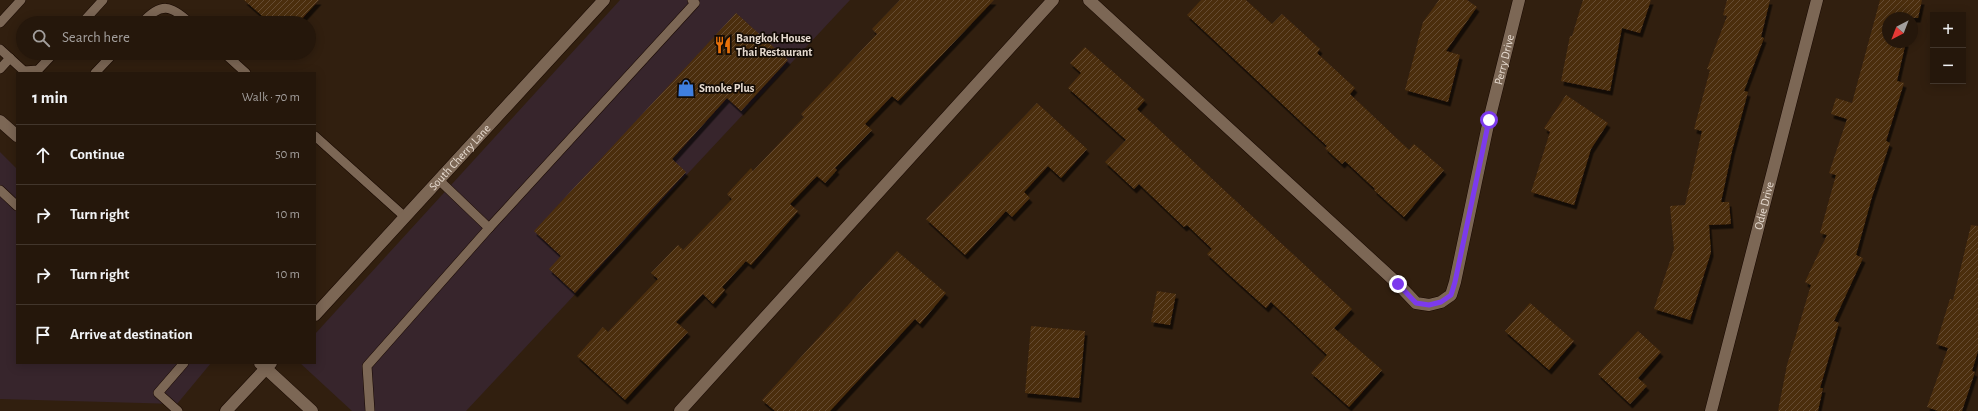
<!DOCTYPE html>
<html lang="en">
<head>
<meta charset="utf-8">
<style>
	:root { --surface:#25170b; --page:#2d2014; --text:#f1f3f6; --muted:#a39f9d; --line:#42362c }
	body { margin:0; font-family:"Alegreya Sans",sans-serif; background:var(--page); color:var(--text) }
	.controls { position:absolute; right:12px; top:12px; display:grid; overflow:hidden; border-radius:0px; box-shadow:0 2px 10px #0003 }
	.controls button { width:36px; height:36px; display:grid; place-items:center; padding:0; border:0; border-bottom:1px solid var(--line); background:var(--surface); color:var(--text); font:20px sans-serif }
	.compass { position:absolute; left:1882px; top:12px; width:36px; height:36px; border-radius:50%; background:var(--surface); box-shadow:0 2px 10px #0003; rotate:222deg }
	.stop { position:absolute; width:12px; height:12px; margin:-9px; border:3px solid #7c3aed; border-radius:50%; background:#fff }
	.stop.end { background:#7c3aed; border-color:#fff; box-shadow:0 1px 4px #0008 }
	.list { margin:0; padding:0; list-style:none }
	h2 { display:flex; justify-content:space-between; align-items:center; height:52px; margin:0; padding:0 16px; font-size:17px }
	h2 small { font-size:13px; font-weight:400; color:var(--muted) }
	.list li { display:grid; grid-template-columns:26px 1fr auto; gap:12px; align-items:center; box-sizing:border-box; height:60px; padding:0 16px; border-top:1px solid var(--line) }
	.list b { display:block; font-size:15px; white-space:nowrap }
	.list em { font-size:13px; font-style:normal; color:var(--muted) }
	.icon { flex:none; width:22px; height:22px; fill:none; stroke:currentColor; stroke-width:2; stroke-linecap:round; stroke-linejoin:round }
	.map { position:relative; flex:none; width:1978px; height:411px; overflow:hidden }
	.search { position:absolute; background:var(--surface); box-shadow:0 2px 10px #0003; left:16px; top:16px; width:300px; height:44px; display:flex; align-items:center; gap:10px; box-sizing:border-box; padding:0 14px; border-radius:22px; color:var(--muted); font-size:15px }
	.panel { position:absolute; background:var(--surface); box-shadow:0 2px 10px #0003; left:16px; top:72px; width:300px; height:292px; border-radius:0px }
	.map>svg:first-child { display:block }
	.commercial { fill:#37252c }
	.building { fill:url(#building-hatch); filter:url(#shadow) }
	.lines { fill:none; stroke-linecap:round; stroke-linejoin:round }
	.lane-casing { stroke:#180800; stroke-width:10 }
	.street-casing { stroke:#180800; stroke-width:13 }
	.secondary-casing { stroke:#180800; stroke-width:13 }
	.lane { stroke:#7c6755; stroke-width:9 }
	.street { stroke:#7c6755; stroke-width:12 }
	.secondary { stroke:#7c6755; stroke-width:12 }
	.route { stroke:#7c3aed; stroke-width:5 }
	.labels { text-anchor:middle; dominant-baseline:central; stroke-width:3.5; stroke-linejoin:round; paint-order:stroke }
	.poi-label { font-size:12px; font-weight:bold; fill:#e7dbd0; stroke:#130b05; text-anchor:start }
	.street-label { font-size:12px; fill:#e7dbd0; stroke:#130b05 }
</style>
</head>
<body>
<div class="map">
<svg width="1978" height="411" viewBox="0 0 1978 411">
	<defs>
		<pattern id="building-hatch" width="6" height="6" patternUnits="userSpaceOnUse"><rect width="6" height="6" fill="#4b2d0e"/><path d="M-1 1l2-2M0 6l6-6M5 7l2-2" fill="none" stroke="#654b30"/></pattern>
		<filter id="shadow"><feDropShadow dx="2.5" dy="4.5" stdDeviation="0" flood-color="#0009"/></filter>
	</defs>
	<rect width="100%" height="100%" fill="#311f0f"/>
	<g class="commercial">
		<path d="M 620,0 L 850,0 L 466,411 L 352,411 L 300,363 L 315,363 L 315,334 Z"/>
		<path d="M 0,152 L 17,169 L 17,363 L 211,363 L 177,404 L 0,399 Z"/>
	</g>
	<g class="building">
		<path d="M 244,0 L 319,0 L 298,23 L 270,23 Z"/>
		<path d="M 900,0 L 994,0 L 898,101 L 892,96 L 865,124 L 872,130 L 835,168 L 837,170 L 825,183 L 817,176 L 790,204 L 798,211 L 751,265 L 746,261 L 722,287 L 725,290 L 713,304 L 703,294 L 676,322 L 688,332 L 625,400 L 577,356 L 603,327 L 608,332 L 658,279 L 651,273 L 678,245 L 683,250 L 732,199 L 727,194 L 751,168 L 753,171 L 804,117 L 801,114 L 877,34 L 872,29 Z"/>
		<path d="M 1201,0 L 1246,0 L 1272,24 L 1282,14 L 1320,49 L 1317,53 L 1355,88 L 1350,94 L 1409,150 L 1414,144 L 1444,170 L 1404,217 L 1374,190 L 1375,189 L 1345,161 L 1342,164 L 1325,148 L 1327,146 L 1187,15 Z"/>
		<path d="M 1439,0 L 1467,0 L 1477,7 L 1446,51 L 1460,55 L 1448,102 L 1405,90 L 1423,22 Z"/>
		<path d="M 1583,0 L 1651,0 L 1640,33 L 1622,28 L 1610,91 L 1561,81 L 1570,36 L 1572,36 Z"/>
		<path d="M 1727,0 L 1770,0 L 1761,37 L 1764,38 L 1744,91 L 1748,92 L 1732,151 L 1721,202 L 1729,202 L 1731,224 L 1709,225 L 1711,252 L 1690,320 L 1654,309 L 1674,249 L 1670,206 L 1685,205 L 1702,131 L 1694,129 L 1710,70 L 1707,69 L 1727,16 L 1723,15 Z"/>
		<path d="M 1880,0 L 1922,0 L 1918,18 L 1888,18 L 1888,42 L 1906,42 L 1897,81 L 1904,83 L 1886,141 L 1890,143 L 1872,197 L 1856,255 L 1863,258 L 1834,321 L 1839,323 L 1820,388 L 1823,388 L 1818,411 L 1778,411 L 1787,365 L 1811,285 L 1805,282 L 1827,235 L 1820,233 L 1836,175 L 1829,173 L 1847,119 L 1831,114 L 1836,98 L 1852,103 Z"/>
		<path d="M 736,13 L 788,60 L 741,111 L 727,98 L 672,159 L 686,172 L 575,293 L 549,269 L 561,256 L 534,231 Z"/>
		<path d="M 1085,47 L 1145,100 L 1137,109 L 1352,309 L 1334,328 L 1382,370 L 1349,407 L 1311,373 L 1327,355 L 1271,302 L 1266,308 L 1225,271 L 1207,254 L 1212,249 L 1187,225 L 1184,227 L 1139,184 L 1134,189 L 1105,162 L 1126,140 L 1068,88 L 1081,73 L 1070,63 Z"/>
		<path d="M 1566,95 L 1608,123 L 1591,149 L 1574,205 L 1531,192 L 1550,132 L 1544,128 Z"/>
		<path d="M 1037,103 L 1087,149 L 1061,178 L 1048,166 L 1024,192 L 1030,198 L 1012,217 L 1006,211 L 965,255 L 926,219 Z"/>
		<path d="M 1971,225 L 1978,226 L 1978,351 L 1972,371 L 1975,372 L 1962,411 L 1938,411 L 1927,407 L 1948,348 L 1936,344 L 1950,299 L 1953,300 Z"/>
		<path d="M 897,251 L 946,293 L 920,324 L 915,319 L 830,411 L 775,411 L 762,400 Z"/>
		<path d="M 1157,291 L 1176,294 L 1170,325 L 1151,322 Z"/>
		<path d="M 1530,303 L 1574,341 L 1549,370 L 1505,331 Z"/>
		<path d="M 1031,326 L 1085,331 L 1079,398 L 1025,393 Z"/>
		<path d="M 1638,331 L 1661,352 L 1638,378 L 1647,386 L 1630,404 L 1598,374 Z"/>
	</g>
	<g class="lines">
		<g class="lane-casing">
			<g id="lane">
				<path d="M 0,23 L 21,0"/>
				<path d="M 82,23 L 103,0"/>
				<path d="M 142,23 C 161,2 171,5 190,23"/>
				<path d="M 0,49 L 24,71 L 38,70 L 54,53"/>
				<path d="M 224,53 L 246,73"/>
				<path d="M 0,69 L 10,58"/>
				<path d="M 95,73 L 114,53"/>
				<path d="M 315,136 L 405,217"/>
				<path d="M 0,190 L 17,206"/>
				<path d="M 489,228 L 695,3 L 692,0"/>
				<path d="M 178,411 L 158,393 L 184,363"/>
				<path d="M 370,411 L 367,366 L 489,228 L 439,180"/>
			</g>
		</g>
		<g class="street-casing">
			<g id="street">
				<path id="s1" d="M 1089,0 L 1398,284 L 1416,303 L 1429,305 L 1441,302 L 1451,295 L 1455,282 L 1489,120 L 1519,0"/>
				<path d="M 680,411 L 1053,0"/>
				<path id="s2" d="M 1711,411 L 1817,0"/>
			</g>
		</g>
		<g class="secondary-casing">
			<g id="secondary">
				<path d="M 0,121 L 17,136"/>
				<path id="s3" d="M 315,315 L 604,0"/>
				<path d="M 260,363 L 312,411"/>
				<path d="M 226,411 L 271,363"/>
			</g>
		</g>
		<use href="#lane" class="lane"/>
		<use href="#street" class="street"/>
		<use href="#secondary" class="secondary"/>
	</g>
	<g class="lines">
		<path class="route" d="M 1398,284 L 1416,303 L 1429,305 L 1441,302 L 1451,295 L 1455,282 L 1489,120"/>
	</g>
	<defs>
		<g id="restaurant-bare" transform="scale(1.38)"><path d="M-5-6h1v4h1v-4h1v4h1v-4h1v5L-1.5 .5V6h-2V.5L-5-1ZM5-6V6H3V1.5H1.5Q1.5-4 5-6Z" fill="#e8710a" stroke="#130b05" stroke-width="2.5" paint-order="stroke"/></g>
		<g id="shop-bare" transform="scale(1.38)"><path d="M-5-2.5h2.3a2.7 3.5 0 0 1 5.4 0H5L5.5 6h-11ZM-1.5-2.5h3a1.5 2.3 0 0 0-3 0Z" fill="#3f7fe0" stroke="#130b05" stroke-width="2.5" paint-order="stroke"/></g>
	</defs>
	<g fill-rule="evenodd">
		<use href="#restaurant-bare" x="723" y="45"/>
		<use href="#shop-bare" x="686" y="88"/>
	</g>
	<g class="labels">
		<g class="poi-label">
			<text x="736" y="38">Bangkok House<tspan x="736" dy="14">Thai Restaurant</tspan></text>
			<text x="699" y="88">Smoke Plus</text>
		</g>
		<g class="street-label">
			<text stroke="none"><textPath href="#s1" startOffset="725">Perry Drive</textPath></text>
			<text stroke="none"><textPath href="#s3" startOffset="214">South Cherry Lane</textPath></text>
			<text stroke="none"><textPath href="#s2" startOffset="212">Odie Drive</textPath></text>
		</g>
	</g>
</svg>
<div class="controls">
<button>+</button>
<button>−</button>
</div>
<svg class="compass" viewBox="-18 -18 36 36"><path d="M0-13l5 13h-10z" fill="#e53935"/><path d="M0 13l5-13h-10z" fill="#a39f9d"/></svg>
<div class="stop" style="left:1489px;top:120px"></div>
<div class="stop end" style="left:1398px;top:284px"></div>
<div class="search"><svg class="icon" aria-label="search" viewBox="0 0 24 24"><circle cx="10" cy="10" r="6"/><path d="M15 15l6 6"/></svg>Search here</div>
<section class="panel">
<h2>1 min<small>Walk · 70 m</small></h2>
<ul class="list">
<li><svg class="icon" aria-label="ahead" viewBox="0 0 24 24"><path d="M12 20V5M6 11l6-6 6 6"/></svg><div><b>Continue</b></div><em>50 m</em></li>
<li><svg class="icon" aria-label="right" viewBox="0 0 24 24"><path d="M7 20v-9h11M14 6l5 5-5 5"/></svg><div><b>Turn right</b></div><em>10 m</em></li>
<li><svg class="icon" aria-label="right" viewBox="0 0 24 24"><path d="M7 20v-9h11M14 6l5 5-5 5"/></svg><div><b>Turn right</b></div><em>10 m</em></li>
<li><svg class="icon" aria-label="arrive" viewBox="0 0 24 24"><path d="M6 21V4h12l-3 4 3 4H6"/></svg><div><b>Arrive at destination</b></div></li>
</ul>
</section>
</div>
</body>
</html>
